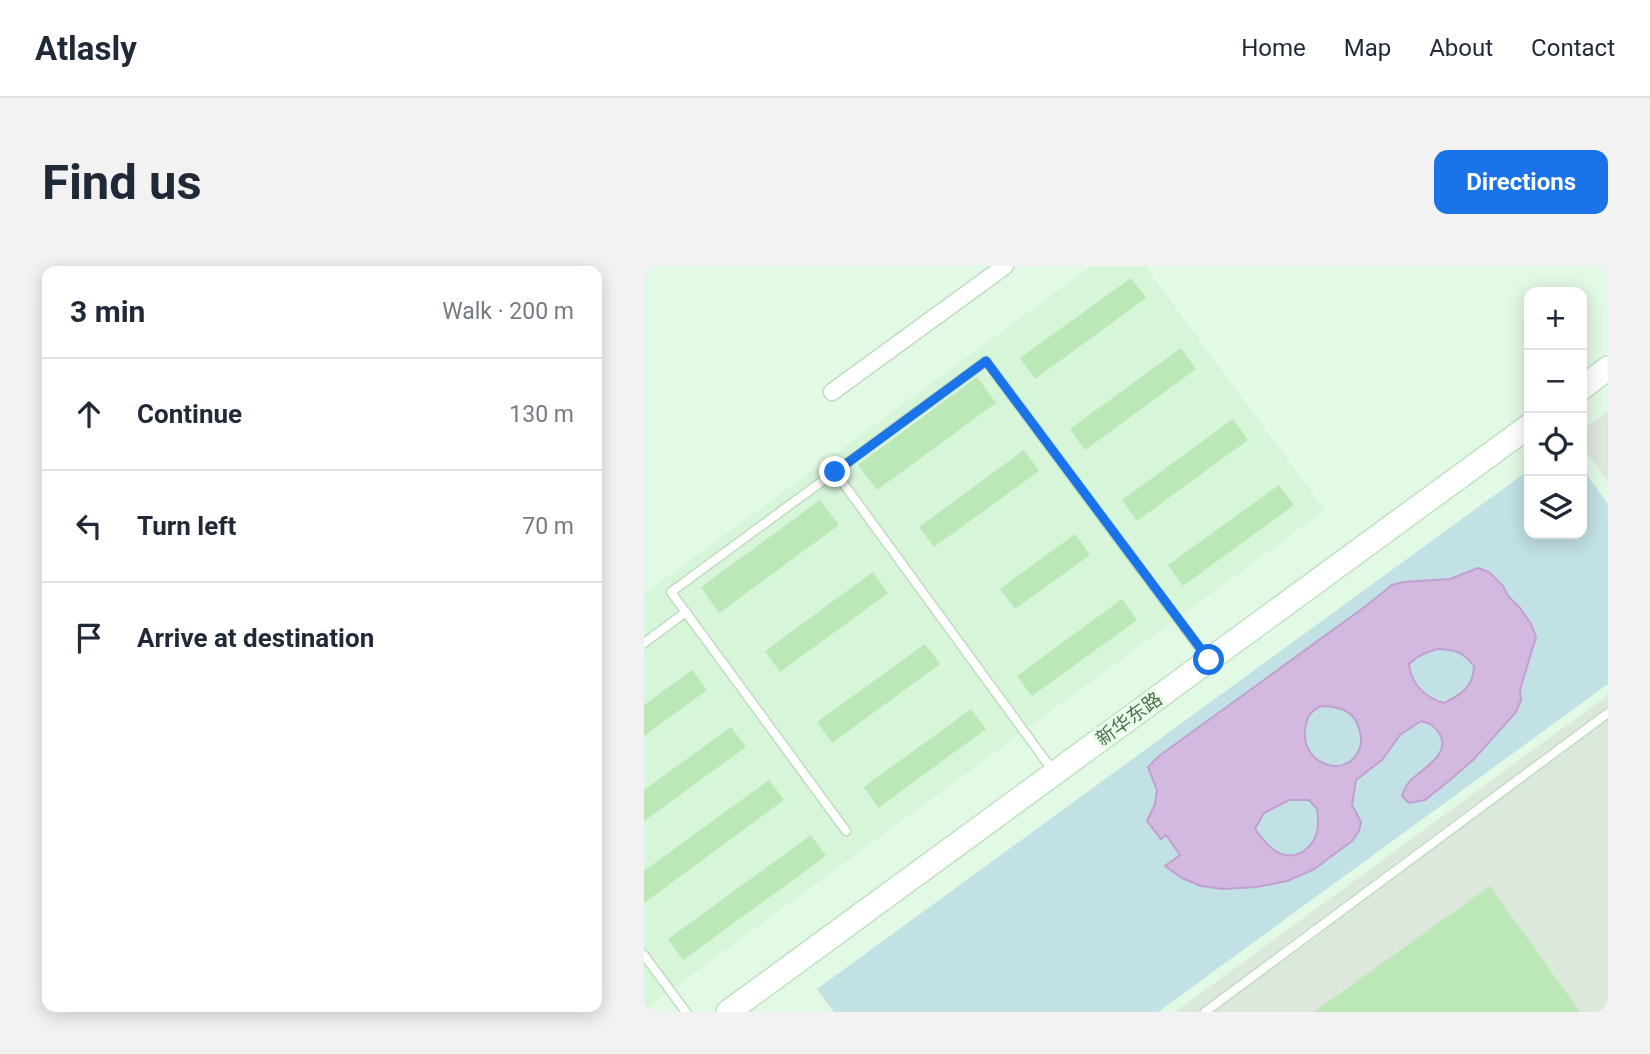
<!DOCTYPE html>
<html lang="en">
<head>
<meta charset="utf-8">
<style>
	:root { --surface:#fff; --page:#f2f2f3; --text:#1f2937; --muted:#747a83; --line:#e0e1e3; --accent:#1a73e8 }
	body { margin:0; font-family:Roboto,"Noto Sans SC",sans-serif; background:var(--page); color:var(--text) }
	.controls { position:absolute; right:21px; top:21px; display:grid; overflow:hidden; border-radius:14px; box-shadow:0 4px 18px #0003 }
	.controls button { width:63px; height:63px; display:grid; place-items:center; padding:0; border:0; border-bottom:2px solid var(--line); background:var(--surface); color:var(--text); font:35px sans-serif }
	.stop { position:absolute; width:21px; height:21px; margin:-16px; border:5px solid #1a73e8; border-radius:50%; background:#fff }
	.stop.end { background:#1a73e8; border-color:#fff; box-shadow:0 2px 7px #0008 }
	.list { margin:0; padding:0; list-style:none }
	h2 { display:flex; justify-content:space-between; align-items:center; height:91px; margin:0; padding:0 28px; font-size:30px }
	h2 small { font-size:23px; font-weight:400; color:var(--muted) }
	.list li { display:grid; grid-template-columns:46px 1fr auto; gap:21px; align-items:center; box-sizing:border-box; height:112px; padding:0 28px; border-top:2px solid var(--line) }
	.list b { display:block; font-size:26px; white-space:nowrap }
	.list em { font-size:23px; font-style:normal; color:var(--muted) }
	.icon { flex:none; width:38px; height:38px; fill:none; stroke:currentColor; stroke-width:2; stroke-linecap:round; stroke-linejoin:round }
	.map { position:relative; flex:none; width:964px; height:746px; overflow:hidden; border-radius:14px }
	header { display:flex; align-items:center; gap:42px; box-sizing:border-box; height:98px; padding:0 35px; background:var(--surface); border-bottom:2px solid var(--line) }
	header strong { font-size:33px }
	nav { display:flex; gap:38px; margin-inline-start:auto; font-size:24px }
	.intro { display:flex; align-items:center; justify-content:space-between; box-sizing:border-box; height:168px; padding:0 42px }
	h1 { margin:0; font-size:49px }
	.button { padding:18px 32px; border-radius:14px; background:var(--accent); color:#fff; font-size:24px; font-weight:700 }
	main { display:flex; gap:42px; padding:0 42px }
	aside { flex:1; background:var(--surface); border-radius:14px; box-shadow:0 4px 18px #0003 }
	.map>svg:first-child { display:block }
	.residential { fill:#d7f5d9 }
	.industrial { fill:#dce8dc }
	.green { fill:#c2e1e5 }
	.water { fill:#d3b9e0; stroke:#c1a0d1; stroke-width:2; fill-rule:evenodd }
	.building { fill:#bce7b7 }
	.lines { fill:none; stroke-linecap:round; stroke-linejoin:round }
	.service-casing { stroke:#c0dcbf; stroke-width:11 }
	.minor-casing { stroke:#c0dcbf; stroke-width:19 }
	.secondary-casing { stroke:#c0e2bf; stroke-width:26 }
	.service { stroke:#fff; stroke-width:8 }
	.minor { stroke:#fff; stroke-width:16 }
	.secondary { stroke:#fff; stroke-width:23 }
	.route { stroke:#1a73e8; stroke-width:9 }
	.labels { text-anchor:middle; dominant-baseline:central; stroke-width:6; stroke-linejoin:round; paint-order:stroke }
	.street-label { font-size:19px; fill:#506e4b; stroke:#e7fdea }
</style>
</head>
<body>
<header>
<strong>Atlasly</strong>
<nav><a>Home</a><a>Map</a><a>About</a><a>Contact</a></nav>
</header>
<div class="intro"><h1>Find us</h1><a class="button">Directions</a></div>
<main>
<aside>
<h2>3 min<small>Walk · 200 m</small></h2>
<ul class="list">
<li><svg class="icon" aria-label="ahead" viewBox="0 0 24 24"><path d="M12 20V5M6 11l6-6 6 6"/></svg><div><b>Continue</b></div><em>130 m</em></li>
<li><svg class="icon" aria-label="left" viewBox="0 0 24 24"><path d="M17 20v-9H6M10 6l-5 5 5 5"/></svg><div><b>Turn left</b></div><em>70 m</em></li>
<li><svg class="icon" aria-label="arrive" viewBox="0 0 24 24"><path d="M6 21V4h12l-3 4 3 4H6"/></svg><div><b>Arrive at destination</b></div></li>
</ul>
</aside>
<div class="map">
<svg width="964" height="746" viewBox="0 0 964 746">
	<rect width="100%" height="100%" fill="#e2f9e5"/>
	<path class="residential" d="M 447,0 L 501,0 L 681,244 L 0,744 L 0,328 Z"/>
	<g class="industrial">
		<path d="M 964,145 L 964,216 L 938,180 L 938,164 Z"/>
		<path d="M 964,429 L 964,746 L 531,746 Z"/>
	</g>
	<path class="green" d="M 938,202 L 964,238 L 964,418 L 514,746 L 190,746 L 173,723 L 885,204 L 885,268 L 938,268 Z"/>
	<path class="water" d="M 834,302 L 845,306 L 859,320 L 864,330 L 876,342 L 887,358 L 892,371 L 876,424 L 877,434 L 872,446 L 830,493 L 806,514 L 781,534 L 765,537 L 758,530 C 760,525 762,519 766,515 C 778,503 809,487 795,467 C 790,459 785,457 777,455 L 756,469 L 738,494 L 712,514 L 708,539 L 717,556 L 715,565 L 708,575 L 669,604 L 643,615 L 613,621 L 579,623 L 557,620 L 538,612 L 521,600 L 536,589 L 522,569 L 517,573 L 503,555 L 511,538 L 513,524 L 504,501 L 515,490 L 722,340 L 748,319 L 759,316 L 806,313 ZM 794,383 C 812,384 818,385 830,400 C 830,420 817,429 800,437 C 781,432 767,418 765,398 C 774,389 783,386 794,383 ZM 677,440 C 694,440 711,445 715,463 C 717,469 718,478 715,484 C 702,514 658,498 661,466 C 662,452 665,446 677,440 ZM 645,534 L 665,534 C 666,536 672,541 673,543 C 674,547 674,555 674,560 C 672,582 650,598 630,584 C 622,578 616,570 611,563 L 620,547 Z"/>
	<g class="building">
		<path d="M 487,12 L 502,32 L 391,113 L 376,92 Z"/>
		<path d="M 537,82 L 552,103 L 441,184 L 426,163 Z"/>
		<path d="M 333,111 L 352,137 L 233,224 L 214,199 Z"/>
		<path d="M 589,153 L 604,174 L 493,255 L 478,234 Z"/>
		<path d="M 380,184 L 395,205 L 290,281 L 275,261 Z"/>
		<path d="M 635,219 L 650,239 L 539,320 L 524,299 Z"/>
		<path d="M 176,234 L 195,259 L 75,347 L 57,321 Z"/>
		<path d="M 431,268 L 446,289 L 371,343 L 356,323 Z"/>
		<path d="M 229,306 L 244,327 L 136,406 L 121,385 Z"/>
		<path d="M 478,333 L 493,354 L 388,430 L 373,410 Z"/>
		<path d="M 281,378 L 296,398 L 188,477 L 173,456 Z"/>
		<path d="M 48,404 L 63,424 L 0,470 L 0,439 Z"/>
		<path d="M 327,443 L 342,463 L 234,542 L 220,521 Z"/>
		<path d="M 87,461 L 102,481 L 0,555 L 0,524 Z"/>
		<path d="M 125,514 L 140,534 L 0,637 L 0,605 Z"/>
		<path d="M 167,569 L 182,590 L 39,694 L 24,673 Z"/>
		<path d="M 846,620 L 936,746 L 670,746 Z"/>
	</g>
	<g class="lines">
		<g class="service-casing">
			<g id="service">
				<path d="M 191,206 L 409,505"/>
				<path d="M 0,377 L 42,346"/>
				<path d="M 202,565 L 27,326 L 342,95 L 563,392"/>
				<path d="M 0,689 L 42,746"/>
				<path d="M 561,746 L 964,447"/>
			</g>
		</g>
		<g class="minor-casing">
			<path id="minor" d="M 188,126 L 361,0"/>
		</g>
		<g class="secondary-casing">
			<g id="secondary">
				<path d="M 938,122 L 964,102"/>
				<path d="M 84,746 L 885,160"/>
			</g>
		</g>
		<use href="#service" class="service"/>
		<use href="#minor" class="minor"/>
		<use href="#secondary" class="secondary"/>
	</g>
	<g class="lines">
		<path class="route" d="M 191,206 L 342,95 L 565,394"/>
	</g>
	<g class="labels">
		<g class="street-label">
			<text transform="translate(485 453) rotate(-36)">新华东路</text>
		</g>
	</g>
</svg>
<div class="controls">
<button>+</button>
<button>−</button>
<button><svg class="icon" aria-label="locate" viewBox="0 0 24 24"><circle cx="12" cy="12" r="6"/><path d="M12 2v4M12 18v4M2 12h4M18 12h4"/></svg></button>
<button><svg class="icon" aria-label="layers" viewBox="0 0 24 24"><path d="M12 4l9 5-9 5-9-5zM3 14l9 5 9-5"/></svg></button>
</div>
<div class="stop" style="left:565px;top:394px"></div>
<div class="stop end" style="left:191px;top:206px"></div>
</div>
</main>
</body>
</html>
